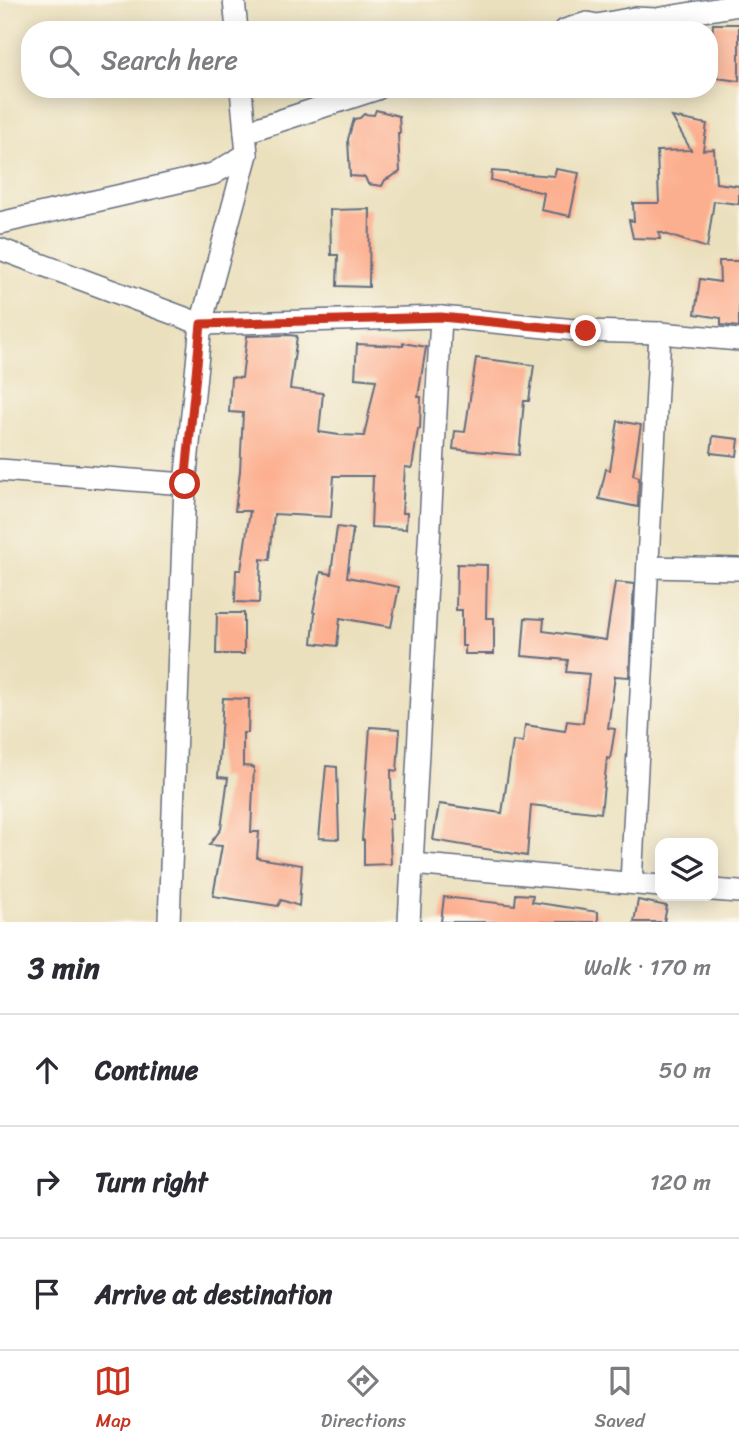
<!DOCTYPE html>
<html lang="en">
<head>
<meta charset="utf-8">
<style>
	:root { --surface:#fff; --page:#f2f2f3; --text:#2b2b33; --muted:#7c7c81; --line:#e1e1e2; --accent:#c8321e }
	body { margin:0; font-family:Sriracha,sans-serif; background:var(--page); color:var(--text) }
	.controls { position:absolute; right:21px; bottom:21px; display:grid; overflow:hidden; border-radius:14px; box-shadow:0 4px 18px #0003 }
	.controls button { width:63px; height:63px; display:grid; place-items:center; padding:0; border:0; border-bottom:2px solid var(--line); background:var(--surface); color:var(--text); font:35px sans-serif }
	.stop { position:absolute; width:21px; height:21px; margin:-16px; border:5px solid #c8321e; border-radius:50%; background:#fff }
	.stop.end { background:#c8321e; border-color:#fff; box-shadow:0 2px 7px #0008 }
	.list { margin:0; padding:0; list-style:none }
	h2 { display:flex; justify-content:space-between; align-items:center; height:91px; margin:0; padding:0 28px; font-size:30px }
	h2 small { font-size:23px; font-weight:400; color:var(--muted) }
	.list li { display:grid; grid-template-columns:46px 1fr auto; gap:21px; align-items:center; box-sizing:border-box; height:112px; padding:0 28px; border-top:2px solid var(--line) }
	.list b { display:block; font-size:26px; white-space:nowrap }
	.list em { font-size:23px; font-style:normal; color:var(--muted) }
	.icon { flex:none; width:38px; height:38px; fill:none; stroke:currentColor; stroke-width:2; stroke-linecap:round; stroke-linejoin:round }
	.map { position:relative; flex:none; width:739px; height:922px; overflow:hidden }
	.search { position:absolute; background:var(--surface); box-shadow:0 4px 18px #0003; left:21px; right:21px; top:21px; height:77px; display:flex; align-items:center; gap:18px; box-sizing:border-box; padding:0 24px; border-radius:28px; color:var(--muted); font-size:26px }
	.sheet { height:427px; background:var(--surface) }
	nav { display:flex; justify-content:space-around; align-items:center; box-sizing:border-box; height:98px; border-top:2px solid var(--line); background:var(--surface); font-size:19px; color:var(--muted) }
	nav a { display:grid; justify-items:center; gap:4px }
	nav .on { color:var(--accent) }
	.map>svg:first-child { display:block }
	.building { fill:#fcaf8f }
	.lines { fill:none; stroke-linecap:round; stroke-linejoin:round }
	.minor-casing { stroke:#646d7f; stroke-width:24 }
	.minor { stroke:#fff; stroke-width:21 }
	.route { stroke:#c8321e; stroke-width:9 }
</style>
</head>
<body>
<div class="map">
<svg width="739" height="922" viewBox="0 0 739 922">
	<rect width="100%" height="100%" fill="#fbf7ec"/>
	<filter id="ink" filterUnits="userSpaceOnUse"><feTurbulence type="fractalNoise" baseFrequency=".0143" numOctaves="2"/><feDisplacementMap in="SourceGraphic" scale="14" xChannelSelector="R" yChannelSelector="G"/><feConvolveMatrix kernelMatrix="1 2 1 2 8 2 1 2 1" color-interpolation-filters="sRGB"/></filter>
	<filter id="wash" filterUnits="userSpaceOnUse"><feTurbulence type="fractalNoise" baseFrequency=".00686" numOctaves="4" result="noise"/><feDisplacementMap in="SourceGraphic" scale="28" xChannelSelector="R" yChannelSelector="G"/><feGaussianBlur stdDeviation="1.57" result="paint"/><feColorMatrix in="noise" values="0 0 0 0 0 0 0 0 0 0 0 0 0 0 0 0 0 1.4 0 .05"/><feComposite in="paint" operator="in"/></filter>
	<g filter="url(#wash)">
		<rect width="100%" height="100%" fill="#ebe0bd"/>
		<g id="blocks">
			<g class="building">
				<path d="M 713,24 L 739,24 L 739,81 L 709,77 Z"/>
				<path d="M 376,110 L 399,116 L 400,133 L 398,133 L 400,172 L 385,180 L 382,186 L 368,184 L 365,177 L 350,176 L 348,139 L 354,119 L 360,118 L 364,114 L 374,115 Z"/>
				<path d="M 672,117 L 707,124 L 703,150 L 714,149 L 716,183 L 739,186 L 739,204 L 714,201 L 707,248 L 659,232 L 660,239 L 633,238 L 629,220 L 634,221 L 633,203 L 659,203 L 657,151 L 691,150 Z"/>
				<path d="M 556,169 L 579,173 L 570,216 L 541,210 L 544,193 L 491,180 L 492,171 L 554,176 Z"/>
				<path d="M 370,209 L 369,287 L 337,286 L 338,255 L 331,255 L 330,210 Z"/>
				<path d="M 719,261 L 739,261 L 739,327 L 721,325 L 721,318 L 695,314 L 700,279 L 720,282 Z"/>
				<path d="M 289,335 L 297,336 L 290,389 L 323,393 L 319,432 L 339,435 L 364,436 L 376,380 L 355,378 L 357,344 L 403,346 L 403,343 L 426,347 L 418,397 L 421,397 L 420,429 L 418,429 L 412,468 L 405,467 L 402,513 L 407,513 L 406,529 L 371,527 L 373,476 L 334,476 L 331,517 L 274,514 L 270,560 L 261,559 L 259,603 L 235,602 L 236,570 L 241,570 L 250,511 L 235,511 L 240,471 L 243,413 L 229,412 L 231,377 L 242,378 L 247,336 Z"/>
				<path d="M 476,358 L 534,365 L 529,401 L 524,401 L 519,455 L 453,449 L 455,431 L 465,432 Z"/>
				<path d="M 618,421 L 641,425 L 633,475 L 639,477 L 638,507 L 599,499 L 606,469 L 610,470 Z"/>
				<path d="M 713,436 L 739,439 L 737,456 L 711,453 Z"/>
				<path d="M 337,527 L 353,529 L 347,577 L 399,587 L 391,627 L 340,618 L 337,646 L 312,643 L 315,613 L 313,612 L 321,572 L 331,574 Z"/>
				<path d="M 457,564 L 487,565 L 486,618 L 494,618 L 494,654 L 465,654 L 465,646 L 462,646 L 462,610 L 456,610 Z"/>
				<path d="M 615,582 L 634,584 L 629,677 L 615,676 L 608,728 L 615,729 L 610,759 L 607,758 L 601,813 L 531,805 L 527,856 L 433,840 L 439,804 L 502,813 L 513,741 L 523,742 L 525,725 L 565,731 L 567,721 L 583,723 L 589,674 L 566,672 L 568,660 L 522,656 L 525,618 L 544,619 L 543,631 L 606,640 Z"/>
				<path d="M 217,613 L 244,613 L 244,654 L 216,654 Z"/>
				<path d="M 223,698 L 249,699 L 248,733 L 243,733 L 243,766 L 254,767 L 251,832 L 259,832 L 257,858 L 302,865 L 299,906 L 281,900 L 278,906 L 213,896 L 222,846 L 209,845 L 221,829 L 228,778 L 218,777 Z"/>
				<path d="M 370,727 L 400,729 L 397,771 L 391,770 L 392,819 L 389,819 L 391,864 L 364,865 L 364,840 L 362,840 Z"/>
				<path d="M 326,766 L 337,767 L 339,839 L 319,838 Z"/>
				<path d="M 516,894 L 533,895 L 532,902 L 598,912 L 598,922 L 441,922 L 444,897 L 515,905 Z"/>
				<path d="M 638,900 L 667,906 L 664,922 L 634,922 Z"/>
			</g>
		</g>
	</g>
	<g filter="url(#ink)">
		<use href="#blocks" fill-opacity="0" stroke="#646d7f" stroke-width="2"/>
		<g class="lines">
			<g class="minor-casing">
				<g id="minor">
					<path d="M 234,0 L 237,30"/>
					<path d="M 565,30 L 587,23 L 597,25 L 634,18 L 656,19 L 739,5"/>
					<path d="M 245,132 L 377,89"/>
					<path d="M 0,223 L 213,174 L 247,154"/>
					<path d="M 0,249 L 201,324 L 441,317 L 586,331 L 660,333 L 739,340"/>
					<path d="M 0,470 L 185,484"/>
					<path d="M 648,567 L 739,569"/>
					<path d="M 412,864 L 660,886"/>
					<path d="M 631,883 L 660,333"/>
					<path d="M 713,890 L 739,892"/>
					<path d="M 169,922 L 185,484 L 201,324 L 247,154 L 241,89"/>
					<path d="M 409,922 L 441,317"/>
				</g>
			</g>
			<use href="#minor" class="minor"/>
		</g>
	</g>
	<g class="lines" filter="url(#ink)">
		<path class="route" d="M 185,484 L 201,324 L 441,317 L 586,331"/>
	</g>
</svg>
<div class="controls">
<button><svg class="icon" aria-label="layers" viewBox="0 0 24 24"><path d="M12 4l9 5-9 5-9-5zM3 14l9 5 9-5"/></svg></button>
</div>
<div class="stop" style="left:185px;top:484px"></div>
<div class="stop end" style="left:586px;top:331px"></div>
<div class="search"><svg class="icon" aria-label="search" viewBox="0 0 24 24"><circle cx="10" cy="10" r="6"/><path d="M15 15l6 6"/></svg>Search here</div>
</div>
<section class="sheet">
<h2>3 min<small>Walk · 170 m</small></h2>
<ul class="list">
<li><svg class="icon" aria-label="ahead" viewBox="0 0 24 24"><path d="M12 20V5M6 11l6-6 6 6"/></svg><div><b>Continue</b></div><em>50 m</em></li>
<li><svg class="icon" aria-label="right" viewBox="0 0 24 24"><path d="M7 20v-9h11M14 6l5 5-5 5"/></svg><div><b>Turn right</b></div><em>120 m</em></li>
<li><svg class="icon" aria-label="arrive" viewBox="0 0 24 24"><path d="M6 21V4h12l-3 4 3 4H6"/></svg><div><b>Arrive at destination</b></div></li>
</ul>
</section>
<nav>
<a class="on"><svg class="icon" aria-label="map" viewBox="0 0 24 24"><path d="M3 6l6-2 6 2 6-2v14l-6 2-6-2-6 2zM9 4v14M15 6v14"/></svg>Map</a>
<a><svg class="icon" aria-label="directions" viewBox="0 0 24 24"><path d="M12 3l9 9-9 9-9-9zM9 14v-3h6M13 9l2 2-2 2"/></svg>Directions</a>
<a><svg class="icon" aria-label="saved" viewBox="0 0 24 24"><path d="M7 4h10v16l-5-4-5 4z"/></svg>Saved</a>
</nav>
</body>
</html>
